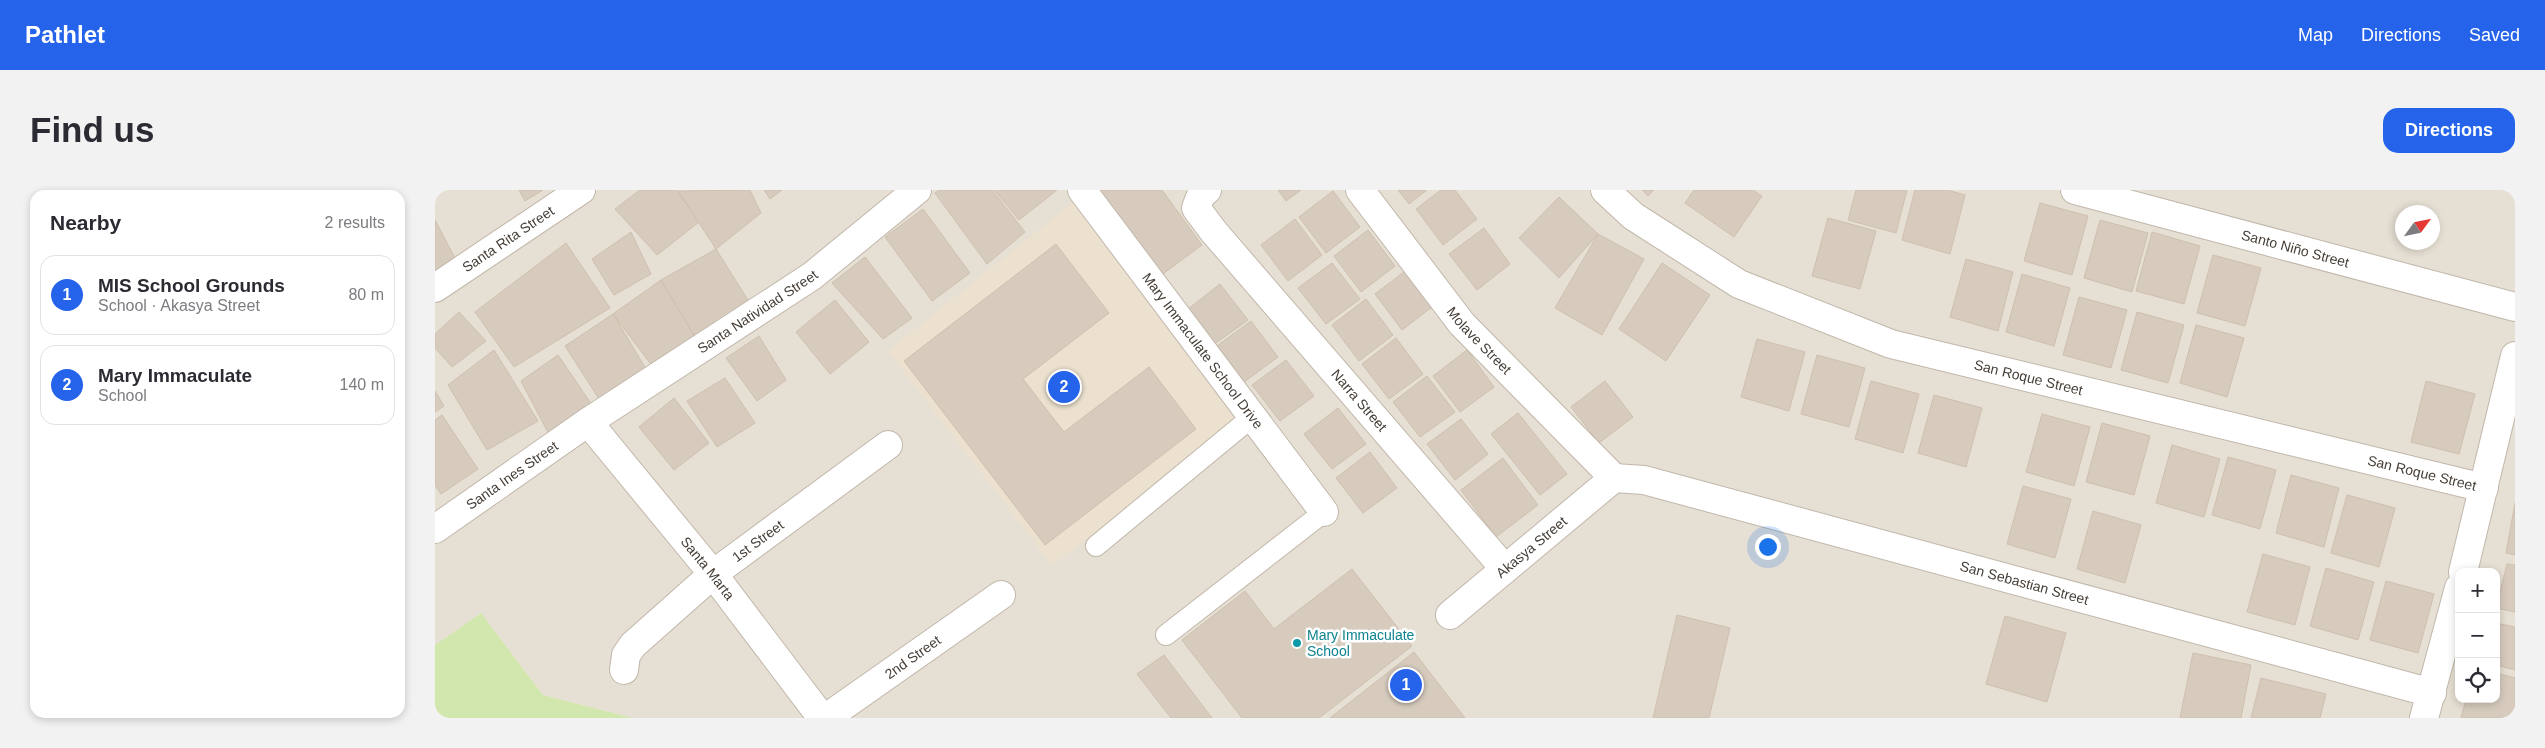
<!DOCTYPE html>
<html lang="en">
<head>
<meta charset="utf-8">
<style>
	:root { --surface:#fff; --page:#f2f2f3; --text:#2b2b33; --muted:#7c7c81; --line:#e1e1e2; --accent:#2563eb }
	body { margin:0; font-family:Arial,sans-serif; background:var(--page); color:var(--text) }
	.controls { position:absolute; right:15px; bottom:15px; display:grid; overflow:hidden; border-radius:10px; box-shadow:0 2px 8px #0003 }
	.controls button { width:45px; height:45px; display:grid; place-items:center; padding:0; border:0; border-bottom:1px solid var(--line); background:var(--surface); color:var(--text); font:25px sans-serif }
	.compass { position:absolute; left:1960px; top:15px; width:45px; height:45px; border-radius:50%; background:var(--surface); box-shadow:0 2px 8px #0003; rotate:57deg }
	.you { position:absolute; left:1332px; top:356px; width:18px; height:18px; margin:-12px; border:4px solid #fff; border-radius:50%; background:#1a73e8; box-shadow:0 0 0 8px #1a73e833 }
	.badge { display:grid; place-items:center; width:32px; height:32px; border-radius:50%; background:var(--accent); color:#fff; font-size:16px; font-weight:700 }
	.pin { position:absolute; translate:-50% -50%; border:2px solid #fff; box-shadow:0 1px 5px #0006 }
	.list { margin:0; padding:0; list-style:none }
	h2 { display:flex; justify-content:space-between; align-items:center; height:65px; margin:0; padding:0 20px; font-size:21px }
	h2 small { font-size:16px; font-weight:400; color:var(--muted) }
	.list li { display:grid; grid-template-columns:32px 1fr auto; gap:15px; align-items:center; box-sizing:border-box; height:80px; margin:0 10px 10px; padding:0 10px; border:1px solid var(--line); border-radius:15px }
	.list b { display:block; font-size:19px; white-space:nowrap }
	.list p { margin:0; font-size:16px; white-space:nowrap; color:var(--muted) }
	.list em { font-size:16px; font-style:normal; color:var(--muted) }
	.icon { flex:none; width:28px; height:28px; fill:none; stroke:currentColor; stroke-width:2; stroke-linecap:round; stroke-linejoin:round }
	.map { position:relative; flex:none; width:2080px; height:528px; overflow:hidden; border-radius:15px }
	header { display:flex; align-items:center; gap:30px; box-sizing:border-box; height:70px; padding:0 25px; background:var(--accent); color:#fff }
	header strong { font-size:24px }
	nav { display:flex; gap:28px; margin-inline-start:auto; font-size:18px }
	.intro { display:flex; align-items:center; justify-content:space-between; box-sizing:border-box; height:120px; padding:0 30px }
	h1 { margin:0; font-size:35px }
	.button { padding:12px 22px; border-radius:15px; background:var(--accent); color:#fff; font-size:18px; font-weight:700 }
	main { display:flex; gap:30px; padding:0 30px }
	aside { flex:1; background:var(--surface); border-radius:15px; box-shadow:0 2px 8px #0003 }
	.map>svg:first-child { display:block }
	.residential { fill:#e6dfd3; fill-rule:evenodd }
	.education { fill:#ece1cf }
	.green { fill:#d2e7ae }
	.building { fill:#d7cbbe; stroke:#cfbfae }
	.lines { fill:none; stroke-linecap:round; stroke-linejoin:round }
	.lane-casing { stroke:#c1b7ab; stroke-width:22 }
	.street-casing { stroke:#c1b7ab; stroke-width:30 }
	.lane { stroke:#fff; stroke-width:20 }
	.street { stroke:#fff; stroke-width:28 }
	.culture-dot { fill:#0f9aa8; stroke:#fff; stroke-width:2 }
	.labels { text-anchor:middle; dominant-baseline:central; stroke-width:5; stroke-linejoin:round; paint-order:stroke }
	.street-label { font-size:14px; fill:#453d35; stroke:#fff }
	.culture-label { font-size:14px; fill:#0d838f; stroke:#fff; text-anchor:start }
</style>
</head>
<body>
<header>
<strong>Pathlet</strong>
<nav><a>Map</a><a>Directions</a><a>Saved</a></nav>
</header>
<div class="intro"><h1>Find us</h1><a class="button">Directions</a></div>
<main>
<aside>
<h2>Nearby<small>2 results</small></h2>
<ul class="list">
<li><span class="badge">1</span><div><b>MIS School Grounds</b><p>School · Akasya Street</p></div><em>80 m</em></li>
<li><span class="badge">2</span><div><b>Mary Immaculate</b><p>School</p></div><em>140 m</em></li>
</ul>
</aside>
<div class="map">
<svg width="2080" height="528" viewBox="0 0 2080 528">
	<rect width="100%" height="100%" fill="#f2ede5"/>
	<path class="residential" d="M 0,0 L 2080,0 L 2080,528 L 198,528 L 108,505 L 46,423 L 0,455 ZM 1968,22 L 1998,22 L 1998,52 L 1968,52 ZM 2024,382 L 2061,382 L 2061,509 L 2024,509 Z"/>
	<path class="education" d="M 638,12 L 805,233 L 617,375 L 453,161 Z"/>
	<path class="green" d="M 46,423 L 108,505 L 198,528 L 0,528 L 0,455 Z"/>
	<g class="building">
		<path d="M 84,0 L 108,0 L 90,11 Z"/>
		<path d="M 205,0 L 241,0 L 264,32 L 222,65 L 180,19 Z"/>
		<path d="M 315,0 L 326,23 L 281,59 L 243,1 Z"/>
		<path d="M 329,0 L 347,0 L 335,9 Z"/>
		<path d="M 504,0 L 557,0 L 590,42 L 552,74 L 500,3 Z"/>
		<path d="M 559,0 L 622,0 L 584,30 Z"/>
		<path d="M 662,0 L 727,0 L 767,55 L 725,86 Z"/>
		<path d="M 843,0 L 866,0 L 851,11 Z"/>
		<path d="M 963,0 L 992,0 L 974,14 Z"/>
		<path d="M 1006,0 L 1020,0 L 1042,29 L 1008,55 L 981,19 Z"/>
		<path d="M 1207,0 L 1219,0 L 1213,6 Z"/>
		<path d="M 1259,0 L 1318,0 L 1327,6 L 1299,47 L 1250,13 Z"/>
		<path d="M 1421,0 L 1472,0 L 1461,43 L 1413,30 Z"/>
		<path d="M 1480,0 L 1512,0 L 1530,5 L 1515,64 L 1467,50 Z"/>
		<path d="M 898,1 L 925,37 L 891,63 L 864,27 Z"/>
		<path d="M 1124,7 L 1163,44 L 1124,88 L 1084,48 Z"/>
		<path d="M 1605,13 L 1653,26 L 1637,85 L 1589,71 Z"/>
		<path d="M 488,19 L 535,83 L 497,111 L 450,47 Z"/>
		<path d="M 1393,28 L 1441,41 L 1425,99 L 1377,86 Z"/>
		<path d="M 860,29 L 887,65 L 853,91 L 826,55 Z"/>
		<path d="M 0,30 L 21,70 L 0,82 Z"/>
		<path d="M 1665,30 L 1713,43 L 1697,102 L 1649,88 Z"/>
		<path d="M 1049,38 L 1075,74 L 1042,100 L 1014,64 Z"/>
		<path d="M 933,40 L 960,76 L 926,102 L 899,66 Z"/>
		<path d="M 196,42 L 216,84 L 179,105 L 157,69 Z"/>
		<path d="M 1717,42 L 1765,56 L 1749,114 L 1701,101 Z"/>
		<path d="M 1163,44 L 1209,69 L 1167,145 L 1120,118 Z"/>
		<path d="M 131,53 L 175,118 L 79,177 L 40,122 Z"/>
		<path d="M 621,54 L 674,123 L 588,189 L 629,242 L 714,177 L 761,239 L 610,355 L 469,171 Z"/>
		<path d="M 281,59 L 316,115 L 261,152 L 226,90 Z"/>
		<path d="M 1778,65 L 1826,78 L 1810,136 L 1762,123 Z"/>
		<path d="M 430,67 L 477,128 L 448,149 L 397,93 Z"/>
		<path d="M 1531,69 L 1578,82 L 1563,141 L 1515,127 Z"/>
		<path d="M 897,73 L 925,109 L 891,134 L 863,98 Z"/>
		<path d="M 1227,73 L 1275,105 L 1231,171 L 1184,139 Z"/>
		<path d="M 974,78 L 1001,114 L 967,140 L 940,104 Z"/>
		<path d="M 1587,84 L 1635,98 L 1619,156 L 1571,142 Z"/>
		<path d="M 226,90 L 260,147 L 218,177 L 178,124 Z"/>
		<path d="M 785,94 L 813,130 L 778,155 L 752,120 Z"/>
		<path d="M 1644,107 L 1692,120 L 1676,178 L 1628,165 Z"/>
		<path d="M 931,109 L 958,145 L 924,171 L 897,135 Z"/>
		<path d="M 400,110 L 434,152 L 395,184 L 361,142 Z"/>
		<path d="M 24,122 L 51,151 L 17,177 L 0,158 L 0,144 Z"/>
		<path d="M 1702,122 L 1749,135 L 1733,193 L 1686,180 Z"/>
		<path d="M 178,124 L 214,184 L 166,212 L 130,156 Z"/>
		<path d="M 816,131 L 843,167 L 809,192 L 782,156 Z"/>
		<path d="M 1761,135 L 1809,148 L 1792,207 L 1745,193 Z"/>
		<path d="M 324,146 L 351,190 L 322,211 L 291,168 Z"/>
		<path d="M 961,148 L 988,184 L 954,209 L 927,174 Z"/>
		<path d="M 1322,149 L 1370,162 L 1354,221 L 1306,207 Z"/>
		<path d="M 59,160 L 103,231 L 52,260 L 13,195 Z"/>
		<path d="M 1032,160 L 1059,197 L 1025,222 L 998,186 Z"/>
		<path d="M 123,165 L 161,221 L 116,248 L 86,191 Z"/>
		<path d="M 1382,165 L 1430,178 L 1414,237 L 1366,224 Z"/>
		<path d="M 851,170 L 879,206 L 845,231 L 817,195 Z"/>
		<path d="M 992,186 L 1020,222 L 985,247 L 958,212 Z"/>
		<path d="M 290,188 L 320,233 L 282,257 L 252,211 Z"/>
		<path d="M 1170,191 L 1198,227 L 1164,253 L 1136,217 Z"/>
		<path d="M 1436,191 L 1484,204 L 1468,263 L 1420,249 Z"/>
		<path d="M 1991,191 L 2040,204 L 2024,264 L 1976,252 Z"/>
		<path d="M 0,201 L 9,216 L 0,222 Z"/>
		<path d="M 1499,205 L 1547,218 L 1531,277 L 1483,263 Z"/>
		<path d="M 239,208 L 274,253 L 239,280 L 204,237 Z"/>
		<path d="M 903,218 L 931,254 L 897,279 L 869,244 Z"/>
		<path d="M 1083,223 L 1132,284 L 1105,305 L 1056,244 Z"/>
		<path d="M 1607,224 L 1655,237 L 1639,296 L 1591,282 Z"/>
		<path d="M 7,225 L 43,279 L 6,304 L 0,295 L 0,230 Z"/>
		<path d="M 1026,229 L 1053,264 L 1020,290 L 992,254 Z"/>
		<path d="M 1667,233 L 1715,246 L 1699,305 L 1651,292 Z"/>
		<path d="M 1737,255 L 1785,269 L 1769,327 L 1721,313 Z"/>
		<path d="M 935,262 L 962,298 L 928,323 L 901,288 Z"/>
		<path d="M 1793,267 L 1841,280 L 1825,339 L 1777,325 Z"/>
		<path d="M 1068,268 L 1103,315 L 1061,347 L 1026,300 Z"/>
		<path d="M 1856,285 L 1904,298 L 1889,357 L 1841,343 Z"/>
		<path d="M 1588,296 L 1636,309 L 1620,368 L 1572,354 Z"/>
		<path d="M 1912,305 L 1960,318 L 1944,377 L 1896,363 Z"/>
		<path d="M 2080,313 L 2080,365 L 2071,363 Z"/>
		<path d="M 1658,321 L 1706,335 L 1690,393 L 1642,379 Z"/>
		<path d="M 1828,364 L 1875,377 L 1860,435 L 1812,422 Z"/>
		<path d="M 2072,374 L 2080,375 L 2080,422 L 2061,418 Z"/>
		<path d="M 1891,378 L 1939,392 L 1923,450 L 1875,436 Z"/>
		<path d="M 917,379 L 977,456 L 884,528 L 807,528 L 747,450 L 810,401 L 839,439 Z"/>
		<path d="M 1951,391 L 1999,404 L 1983,463 L 1935,450 Z"/>
		<path d="M 1242,425 L 1295,438 L 1274,528 L 1218,528 Z"/>
		<path d="M 1570,426 L 1631,443 L 1612,512 L 1551,494 Z"/>
		<path d="M 2061,433 L 2080,437 L 2080,480 L 2061,475 Z"/>
		<path d="M 979,462 L 1030,528 L 895,528 Z"/>
		<path d="M 1758,463 L 1816,475 L 1806,528 L 1745,528 Z"/>
		<path d="M 729,465 L 777,528 L 736,528 L 702,484 Z"/>
		<path d="M 2061,483 L 2080,488 L 2080,528 L 2026,528 L 2031,509 L 2061,509 Z"/>
		<path d="M 1826,488 L 1891,504 L 1885,528 L 1816,528 Z"/>
	</g>
	<g class="lines">
		<g class="lane-casing">
			<g id="lane">
				<path d="M 661,356 L 817,227"/>
				<path d="M 731,445 L 889,322"/>
			</g>
		</g>
		<g class="street-casing">
			<g id="street">
				<path id="s1" d="M 647,0 L 889,322"/>
				<path id="s2" d="M 772,0 L 766,5 L 761,18 L 779,42 L 1070,379"/>
				<path id="s3" d="M 925,0 L 1027,134 L 1179,288"/>
				<path id="s4" d="M 1170,0 L 1198,26 L 1304,94 L 1456,154 L 2049,298"/>
				<path id="s5" d="M 1640,0 L 2080,117"/>
				<path id="s6" d="M 0,98 L 146,0"/>
				<path id="s7" d="M 153,232 L 278,384 L 387,528"/>
				<path id="s8" d="M 1179,288 L 1209,290 L 1997,503"/>
				<path id="s9" d="M 0,339 L 153,232 L 377,86 L 482,0"/>
				<path d="M 2028,382 L 2080,166"/>
				<path id="s10" d="M 1015,425 L 1179,288"/>
				<path id="s11" d="M 189,480 L 191,465 L 198,455 L 278,384 L 453,255"/>
				<path id="s12" d="M 391,528 L 566,405"/>
				<path d="M 1989,528 L 2024,398"/>
			</g>
		</g>
		<use href="#lane" class="lane"/>
		<use href="#street" class="street"/>
	</g>
	<circle class="culture-dot" cx="862" cy="453" r="5"/>
	<g class="labels">
		<g class="street-label">
			<text stroke="none"><textPath href="#s6" startOffset="88">Santa Rita Street</textPath></text>
			<text stroke="none"><textPath href="#s5" startOffset="228">Santo Niño Street</textPath></text>
			<text stroke="none"><textPath href="#s9" startOffset="389">Santa Natividad Street</textPath></text>
			<text stroke="none"><textPath href="#s3" startOffset="192">Molave Street</textPath></text>
			<text stroke="none"><textPath href="#s1" startOffset="201">Mary Immaculate School Drive</textPath></text>
			<text stroke="none"><textPath href="#s4" startOffset="469">San Roque Street</textPath></text>
			<text stroke="none"><textPath href="#s2" startOffset="274">Narra Street</textPath></text>
			<text stroke="none"><textPath href="#s4" startOffset="874">San Roque Street</textPath></text>
			<text stroke="none"><textPath href="#s9" startOffset="94">Santa Ines Street</textPath></text>
			<text stroke="none"><textPath href="#s11" startOffset="190">1st Street</textPath></text>
			<text stroke="none"><textPath href="#s10" startOffset="106">Akasya Street</textPath></text>
			<text stroke="none"><textPath href="#s7" startOffset="189">Santa Marta</textPath></text>
			<text stroke="none"><textPath href="#s8" startOffset="424">San Sebastian Street</textPath></text>
			<text stroke="none"><textPath href="#s12" startOffset="106">2nd Street</textPath></text>
		</g>
		<g class="culture-label">
			<text x="872" y="445">Mary Immaculate<tspan x="872" dy="16">School</tspan></text>
		</g>
	</g>
</svg>
<div class="controls">
<button>+</button>
<button>−</button>
<button><svg class="icon" aria-label="locate" viewBox="0 0 24 24"><circle cx="12" cy="12" r="6"/><path d="M12 2v4M12 18v4M2 12h4M18 12h4"/></svg></button>
</div>
<svg class="compass" viewBox="-18 -18 36 36"><path d="M0-13l5 13h-10z" fill="#e53935"/><path d="M0 13l5-13h-10z" fill="#7c7c81"/></svg>
<div class="you"></div>
<div class="pin badge" style="left:971px;top:495px">1</div>
<div class="pin badge" style="left:629px;top:197px">2</div>
</div>
</main>
</body>
</html>
